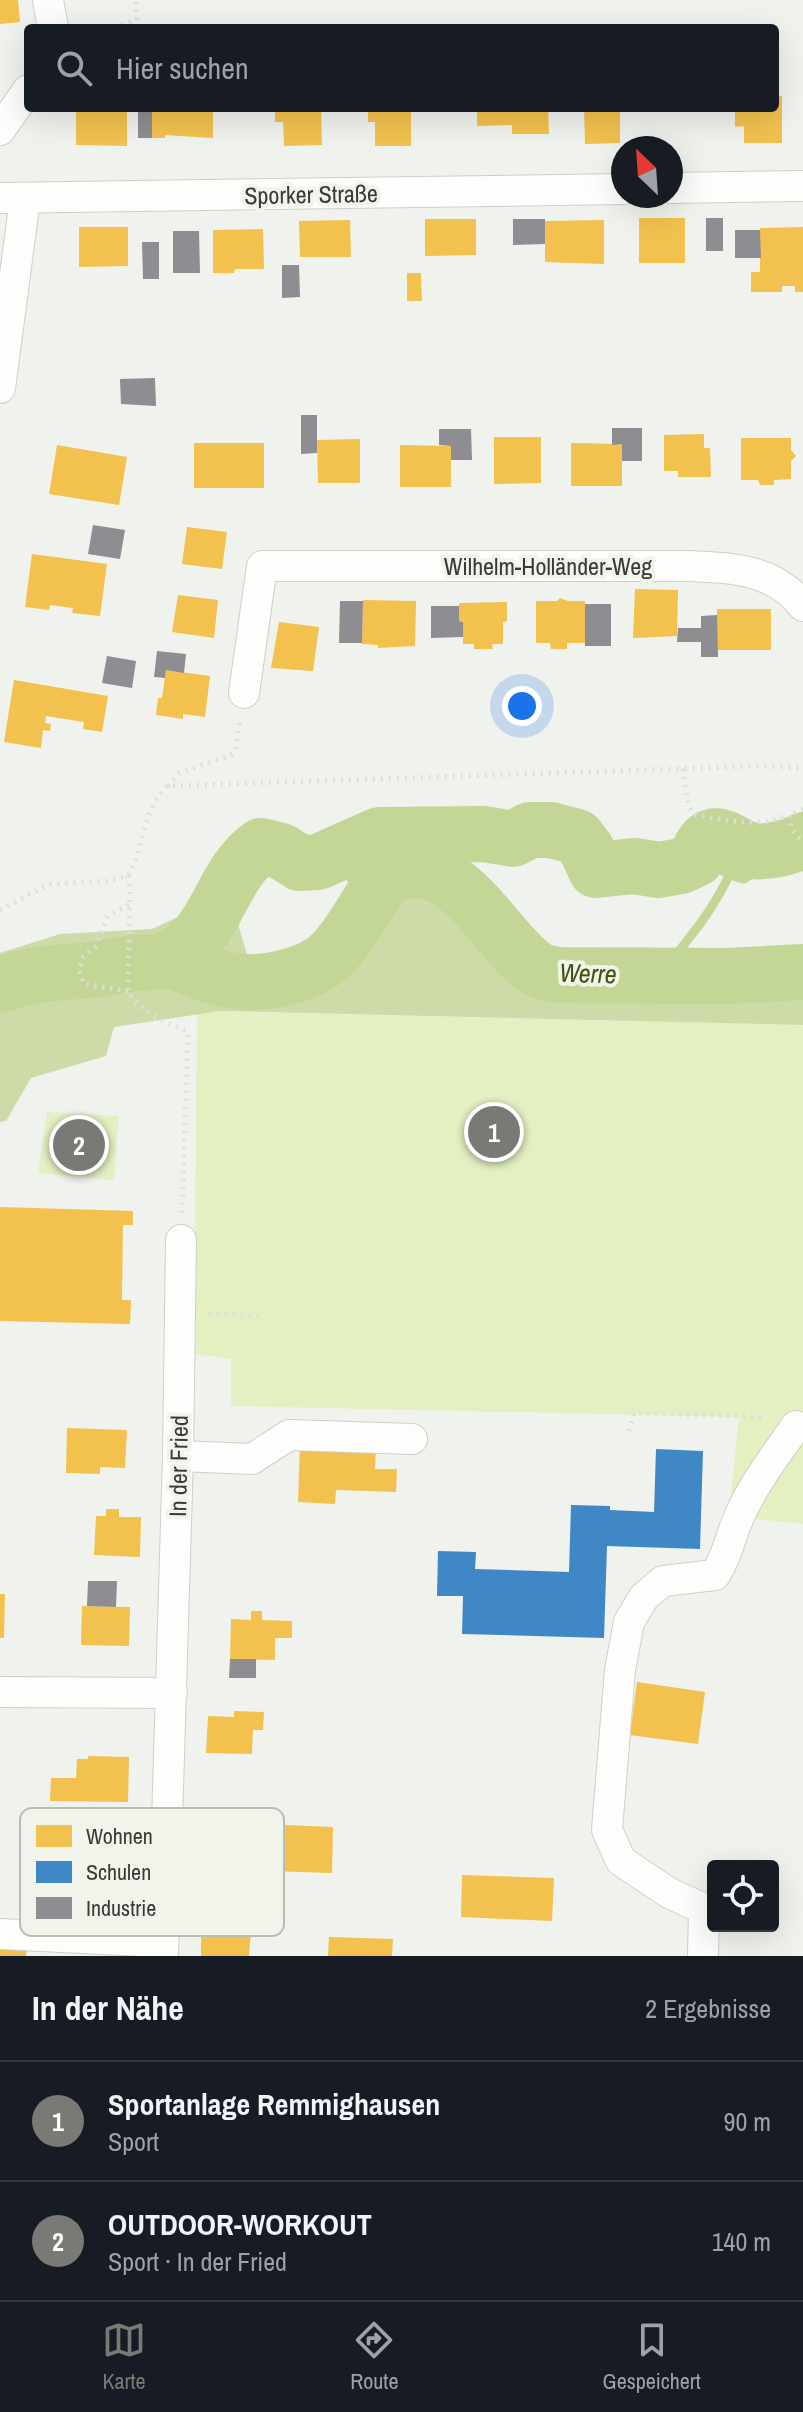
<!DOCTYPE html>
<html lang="de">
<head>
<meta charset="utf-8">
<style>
	:root { --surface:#171b24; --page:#20242c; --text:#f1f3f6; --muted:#9ea1a6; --line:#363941; --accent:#797a76 }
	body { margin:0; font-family:"Archivo Narrow",sans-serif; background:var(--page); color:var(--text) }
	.controls { position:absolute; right:24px; bottom:24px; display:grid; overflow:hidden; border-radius:8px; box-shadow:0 8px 32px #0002 }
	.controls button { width:72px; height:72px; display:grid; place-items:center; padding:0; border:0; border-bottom:2px solid var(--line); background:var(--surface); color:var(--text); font:40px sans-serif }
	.compass { position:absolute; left:611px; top:136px; width:72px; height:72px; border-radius:50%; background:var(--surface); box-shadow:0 8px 32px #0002; rotate:335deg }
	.you { position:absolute; left:522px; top:706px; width:28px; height:28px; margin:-20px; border:6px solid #fff; border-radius:50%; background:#1a73e8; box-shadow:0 0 0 12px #1a73e833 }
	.badge { display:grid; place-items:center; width:52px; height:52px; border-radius:50%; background:var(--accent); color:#fff; font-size:26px; font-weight:700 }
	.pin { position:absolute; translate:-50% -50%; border:4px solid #fff; box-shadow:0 2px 8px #0006 }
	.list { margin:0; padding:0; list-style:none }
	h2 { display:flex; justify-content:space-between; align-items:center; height:104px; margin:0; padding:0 32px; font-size:34px }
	h2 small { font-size:26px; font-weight:400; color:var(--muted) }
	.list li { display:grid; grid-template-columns:52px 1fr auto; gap:24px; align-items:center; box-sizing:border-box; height:120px; padding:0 32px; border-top:2px solid var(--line) }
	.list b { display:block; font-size:30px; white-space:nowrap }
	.list p { margin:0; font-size:26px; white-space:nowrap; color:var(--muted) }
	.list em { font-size:26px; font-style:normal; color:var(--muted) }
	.icon { flex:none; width:44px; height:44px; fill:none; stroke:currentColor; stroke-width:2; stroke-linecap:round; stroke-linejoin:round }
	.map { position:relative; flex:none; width:803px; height:1956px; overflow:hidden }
	.search { position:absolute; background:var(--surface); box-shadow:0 8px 32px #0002; left:24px; right:24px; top:24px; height:88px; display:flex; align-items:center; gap:20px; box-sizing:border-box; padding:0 28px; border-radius:8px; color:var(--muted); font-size:30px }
	.sheet { height:344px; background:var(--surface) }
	nav { display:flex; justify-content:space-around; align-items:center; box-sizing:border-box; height:112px; border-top:2px solid var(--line); background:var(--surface); font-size:22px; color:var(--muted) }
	nav a { display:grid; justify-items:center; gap:4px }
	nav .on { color:var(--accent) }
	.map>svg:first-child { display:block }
	.green { fill:#e2f0c2 }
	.forest { fill:#ccdba7 }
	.homes { fill:#f2c14e }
	.schools { fill:#3f88c5 }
	.industry { fill:#8d8d92 }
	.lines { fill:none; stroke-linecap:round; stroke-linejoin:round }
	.stream { stroke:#c4d696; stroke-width:9 }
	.river { stroke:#c4d696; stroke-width:56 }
	.minor-casing { stroke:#cecfcb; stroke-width:32 }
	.path { stroke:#dededd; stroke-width:5; stroke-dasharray:2 6; stroke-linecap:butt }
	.minor { stroke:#fdfdfc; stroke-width:30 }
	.labels { text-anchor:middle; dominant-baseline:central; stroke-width:8; stroke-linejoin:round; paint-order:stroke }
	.street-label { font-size:24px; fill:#393a36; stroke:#f1f4eb }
	.water-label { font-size:26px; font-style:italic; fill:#435211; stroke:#f1f4eb }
	.key { fill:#f1f4eb; stroke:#babcb5; stroke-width:2 }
	.key-label { font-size:22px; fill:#393a36 }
</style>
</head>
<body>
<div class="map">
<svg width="803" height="1956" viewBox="0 0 803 1956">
	<rect width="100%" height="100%" fill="#f0f2ed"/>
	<g class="green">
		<path d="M 197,1011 L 803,1025 L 803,1524 L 729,1516 L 739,1417 L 231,1406 L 231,1359 L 194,1354 Z"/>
		<path d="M 47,1112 L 119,1116 L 114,1180 L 38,1173 Z"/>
	</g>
	<path class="forest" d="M 376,859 L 454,862 L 552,957 L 803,963 L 803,1025 L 220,1011 L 114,1027 L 106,1056 L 31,1078 L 6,1121 L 0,1122 L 0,953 L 60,934 L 152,929 L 229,893 L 248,958 L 292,965 Z"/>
	<g class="homes">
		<path d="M 0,0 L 18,0 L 20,22 L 0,24 Z"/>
		<path d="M 775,96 L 782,96 L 782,143 L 744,143 L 744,126 L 735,127 L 735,108 L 775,108 Z"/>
		<path d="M 76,108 L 127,108 L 127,146 L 76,145 Z"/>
		<path d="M 152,108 L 213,108 L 213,138 L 165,135 L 165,138 L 152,138 Z"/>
		<path d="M 275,108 L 321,108 L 322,145 L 284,146 L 283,122 L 275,122 Z"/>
		<path d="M 368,108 L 411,108 L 411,146 L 375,146 L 375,122 L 368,122 Z"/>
		<path d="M 477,108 L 548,108 L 549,134 L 512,134 L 512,125 L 477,126 Z"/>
		<path d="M 584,108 L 620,108 L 620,143 L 585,144 Z"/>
		<rect x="639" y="218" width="46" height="45"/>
		<path d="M 425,219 L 476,219 L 476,255 L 425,256 Z"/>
		<path d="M 350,220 L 351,257 L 300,257 L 299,221 Z"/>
		<path d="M 604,220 L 604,264 L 545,262 L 545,221 Z"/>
		<path d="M 79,227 L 128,227 L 128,266 L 79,267 Z"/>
		<path d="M 803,227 L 803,292 L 795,292 L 795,286 L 782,286 L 782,292 L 751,292 L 751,272 L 760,272 L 760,228 Z"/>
		<path d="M 263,229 L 264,269 L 235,269 L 234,273 L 213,273 L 213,230 Z"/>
		<path d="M 407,273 L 421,273 L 422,301 L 407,301 Z"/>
		<path d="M 704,434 L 704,448 L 710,448 L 711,477 L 678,477 L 678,471 L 664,471 L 664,435 Z"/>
		<path d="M 494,437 L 541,437 L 541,483 L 494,484 Z"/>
		<path d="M 741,438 L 791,438 L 791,450 L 796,456 L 791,461 L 791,479 L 774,480 L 774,485 L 760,485 L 758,480 L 741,480 Z"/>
		<path d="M 360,439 L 360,483 L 318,483 L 317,440 Z"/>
		<rect x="194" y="443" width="70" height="45"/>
		<path d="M 571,443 L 622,444 L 622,486 L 571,486 Z"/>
		<path d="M 57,445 L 127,457 L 119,505 L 49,494 Z"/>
		<path d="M 400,445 L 451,446 L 451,487 L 400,487 Z"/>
		<path d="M 187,527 L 227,532 L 222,569 L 182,564 Z"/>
		<path d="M 32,554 L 107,564 L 100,616 L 72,613 L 73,608 L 50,605 L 49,610 L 25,607 Z"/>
		<path d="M 635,589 L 678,590 L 677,636 L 633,638 Z"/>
		<path d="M 178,595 L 218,600 L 214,638 L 172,632 Z"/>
		<path d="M 560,598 L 568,601 L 585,601 L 585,643 L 567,643 L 567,649 L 551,649 L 550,643 L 536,643 L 536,601 L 557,601 Z"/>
		<path d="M 363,600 L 416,601 L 415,646 L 378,648 L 378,645 L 362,644 Z"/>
		<path d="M 507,602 L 507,621 L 503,622 L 503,644 L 492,644 L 493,649 L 474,649 L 474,644 L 463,644 L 463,622 L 459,621 L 459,603 Z"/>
		<rect x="717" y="609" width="54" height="41"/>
		<path d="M 279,622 L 319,627 L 313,671 L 271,668 Z"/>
		<path d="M 166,670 L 210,676 L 205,717 L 183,714 L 183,719 L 156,715 L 158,698 L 162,698 Z"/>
		<path d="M 14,680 L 108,696 L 102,732 L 83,729 L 84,722 L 46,716 L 45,723 L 51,724 L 50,731 L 43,730 L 41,748 L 4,742 Z"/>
		<path d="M 0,1207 L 133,1211 L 133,1225 L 123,1225 L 122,1300 L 131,1300 L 130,1324 L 0,1321 Z"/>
		<path d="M 67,1428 L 127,1430 L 125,1468 L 100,1467 L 100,1474 L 66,1473 Z"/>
		<path d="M 300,1443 L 376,1446 L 375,1469 L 397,1469 L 396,1492 L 336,1490 L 335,1504 L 298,1502 Z"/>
		<path d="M 106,1509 L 119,1509 L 119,1517 L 141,1517 L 140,1557 L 94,1555 L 96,1516 L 106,1516 Z"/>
		<path d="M 0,1594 L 5,1594 L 4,1638 L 0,1638 Z"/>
		<path d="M 82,1606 L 130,1607 L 129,1646 L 81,1645 Z"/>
		<path d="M 251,1611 L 262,1611 L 262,1620 L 292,1621 L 292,1638 L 275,1638 L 275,1660 L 230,1659 L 231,1619 L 251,1620 Z"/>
		<path d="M 637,1682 L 705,1692 L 698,1744 L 630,1735 Z"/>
		<path d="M 234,1711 L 264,1712 L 263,1730 L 253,1730 L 252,1754 L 206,1753 L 208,1716 L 234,1717 Z"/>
		<path d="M 88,1756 L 129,1757 L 128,1802 L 50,1801 L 51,1778 L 76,1778 L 77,1759 L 88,1759 Z"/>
		<path d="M 216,1822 L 333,1827 L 332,1873 L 240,1870 L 238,1901 L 211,1900 Z"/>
		<path d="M 462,1875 L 554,1878 L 552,1921 L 461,1917 Z"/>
		<path d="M 223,1928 L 251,1930 L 249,1956 L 201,1956 L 201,1934 L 223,1935 Z"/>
		<path d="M 329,1937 L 393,1939 L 392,1956 L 328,1956 Z"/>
		<path d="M 0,1949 L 27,1949 L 26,1956 L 0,1956 Z"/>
	</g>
	<path class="schools" d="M 656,1449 L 703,1451 L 700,1549 L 607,1546 L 604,1638 L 462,1634 L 463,1596 L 437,1596 L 438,1551 L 476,1552 L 475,1569 L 569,1572 L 571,1505 L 610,1506 L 610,1510 L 654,1512 Z"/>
	<g class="industry">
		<rect x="138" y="108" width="14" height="30"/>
		<rect x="706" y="218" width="17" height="33"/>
		<path d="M 513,219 L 545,219 L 545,244 L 513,245 Z"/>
		<path d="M 735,230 L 760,230 L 761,258 L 735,258 Z"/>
		<path d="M 173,231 L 199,231 L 200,273 L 173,273 Z"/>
		<path d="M 142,242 L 159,242 L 159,279 L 143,279 Z"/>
		<path d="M 282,265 L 299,265 L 300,297 L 282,298 Z"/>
		<path d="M 155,378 L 156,406 L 121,404 L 120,379 Z"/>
		<path d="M 301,415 L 317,415 L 317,453 L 301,454 Z"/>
		<path d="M 612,428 L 642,428 L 642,461 L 622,461 L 622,444 L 612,445 Z"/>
		<path d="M 439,429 L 471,429 L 472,460 L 451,460 L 451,446 L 439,445 Z"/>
		<path d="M 93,525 L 125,530 L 120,559 L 88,554 Z"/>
		<path d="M 340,601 L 363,601 L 362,643 L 339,643 Z"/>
		<rect x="585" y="604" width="26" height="42"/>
		<path d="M 431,606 L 459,606 L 459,621 L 463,622 L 463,637 L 431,638 Z"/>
		<path d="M 717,615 L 718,657 L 701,657 L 701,642 L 677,642 L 678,628 L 701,628 L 701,616 Z"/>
		<path d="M 157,651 L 186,654 L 184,673 L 166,670 L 165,678 L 154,677 Z"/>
		<path d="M 107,656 L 136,661 L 132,688 L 102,683 Z"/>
		<path d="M 88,1581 L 117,1581 L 116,1607 L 87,1606 Z"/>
		<path d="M 230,1659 L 256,1659 L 256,1678 L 229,1678 Z"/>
	</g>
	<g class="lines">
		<g class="stream">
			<path d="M 325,859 L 373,894"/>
			<path d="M 696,859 C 713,863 728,877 744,879 L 793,847"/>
			<path d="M 656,976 C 671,965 678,952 689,938 C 706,918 718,898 730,874"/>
		</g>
		<g class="river">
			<path d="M 168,959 C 213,976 238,990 287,977 C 306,972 321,966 335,951 C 354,930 367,903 383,880 C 451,839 490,935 534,967 C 540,972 550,973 557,975 L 726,976 L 803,972"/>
			<path d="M 0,985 C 28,974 49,974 78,971 C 97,970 115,966 133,963 C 144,962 160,963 170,958 C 219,934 219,876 261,846 L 281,851 L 300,863 L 318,862 L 379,835 L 484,834 L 513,839 L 530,830 L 551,830 L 577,837 L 587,850 L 596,870 L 634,866 L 659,870 L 681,866 L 696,859 C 710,816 730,846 753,851 C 766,853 793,847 803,840"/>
		</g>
		<g class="minor-casing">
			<g id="minor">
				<path d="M 48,0 L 53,28"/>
				<path d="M 0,130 L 28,90"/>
				<path d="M 671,188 L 803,186"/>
				<path d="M 0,198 L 623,189"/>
				<path d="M 0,388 L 25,199"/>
				<path d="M 244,693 L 262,566 L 687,566 C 731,568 773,568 803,606"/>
				<path d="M 178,1456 L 252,1459 L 289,1435 L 412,1439"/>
				<path d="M 0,1692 L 172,1693"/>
				<path d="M 0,1934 L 163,1942"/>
				<path d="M 163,1956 L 178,1456 L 181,1240"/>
				<path d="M 703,1956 L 704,1909 L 669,1893 L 621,1861 L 607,1830 L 620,1670 L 629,1622 L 644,1597 L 663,1581 L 715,1575 C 729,1553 729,1539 739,1517 C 753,1484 776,1455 796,1426"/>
			</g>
		</g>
		<g class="path">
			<path d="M 114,28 L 137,19 L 136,0"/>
			<path d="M 683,769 L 688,803 L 693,814 C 726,821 757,828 789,815"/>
			<path d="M 168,786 L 179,773 L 231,755 L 236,750 L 240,719"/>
			<path d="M 803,809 L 789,815 L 792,830 L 803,842"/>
			<path d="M 128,876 L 130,889 L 128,991 C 139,1013 167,1022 188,1032 L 182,1213"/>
			<path d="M 0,910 L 49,884 L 107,881 L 128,876 C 145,846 142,811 167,786 L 760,766 L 803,768"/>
			<path d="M 128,991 L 84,984 L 79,971 L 83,957 L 95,947 L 108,916 L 129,905"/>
			<path d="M 209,1313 L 261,1316"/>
			<path d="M 629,1431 L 634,1413 L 765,1417"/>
		</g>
		<use href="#minor" class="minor"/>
	</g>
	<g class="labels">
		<g class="street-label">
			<text transform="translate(311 194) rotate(-1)">Sporker Straße</text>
			<text x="548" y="566">Wilhelm-Holländer-Weg</text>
			<text transform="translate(178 1466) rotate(-89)">In der Fried</text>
		</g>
		<g class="water-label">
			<text transform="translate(588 973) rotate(2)">Werre</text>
		</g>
	</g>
	<rect x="20" y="1808" width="264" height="128" rx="12" class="key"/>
	<rect x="36" y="1825" width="36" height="22" fill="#f2c14e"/>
	<rect x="36" y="1861" width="36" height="22" fill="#3f88c5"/>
	<rect x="36" y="1897" width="36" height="22" fill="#8d8d92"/>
	<g class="key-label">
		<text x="86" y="1844">Wohnen</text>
		<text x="86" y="1880">Schulen</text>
		<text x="86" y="1916">Industrie</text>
	</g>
</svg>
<div class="controls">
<button><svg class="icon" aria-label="locate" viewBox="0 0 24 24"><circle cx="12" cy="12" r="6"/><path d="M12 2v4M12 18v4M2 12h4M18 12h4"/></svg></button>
</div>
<svg class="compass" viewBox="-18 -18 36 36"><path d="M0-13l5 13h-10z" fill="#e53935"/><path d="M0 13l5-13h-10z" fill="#9ea1a6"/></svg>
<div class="you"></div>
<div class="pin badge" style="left:494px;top:1132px">1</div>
<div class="pin badge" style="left:79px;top:1145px">2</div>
<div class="search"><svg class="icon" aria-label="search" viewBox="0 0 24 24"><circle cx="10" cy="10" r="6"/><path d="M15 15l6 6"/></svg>Hier suchen</div>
</div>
<section class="sheet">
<h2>In der Nähe<small>2 Ergebnisse</small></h2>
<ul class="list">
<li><span class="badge">1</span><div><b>Sportanlage Remmighausen</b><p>Sport</p></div><em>90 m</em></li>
<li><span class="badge">2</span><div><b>OUTDOOR-WORKOUT</b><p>Sport · In der Fried</p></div><em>140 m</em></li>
</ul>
</section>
<nav>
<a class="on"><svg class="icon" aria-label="map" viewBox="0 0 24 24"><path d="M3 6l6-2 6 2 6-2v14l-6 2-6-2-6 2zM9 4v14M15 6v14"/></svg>Karte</a>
<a><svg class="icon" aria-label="directions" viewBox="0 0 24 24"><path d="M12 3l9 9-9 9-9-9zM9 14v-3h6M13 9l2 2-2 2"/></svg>Route</a>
<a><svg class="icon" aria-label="saved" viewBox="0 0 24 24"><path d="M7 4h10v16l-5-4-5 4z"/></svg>Gespeichert</a>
</nav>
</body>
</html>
